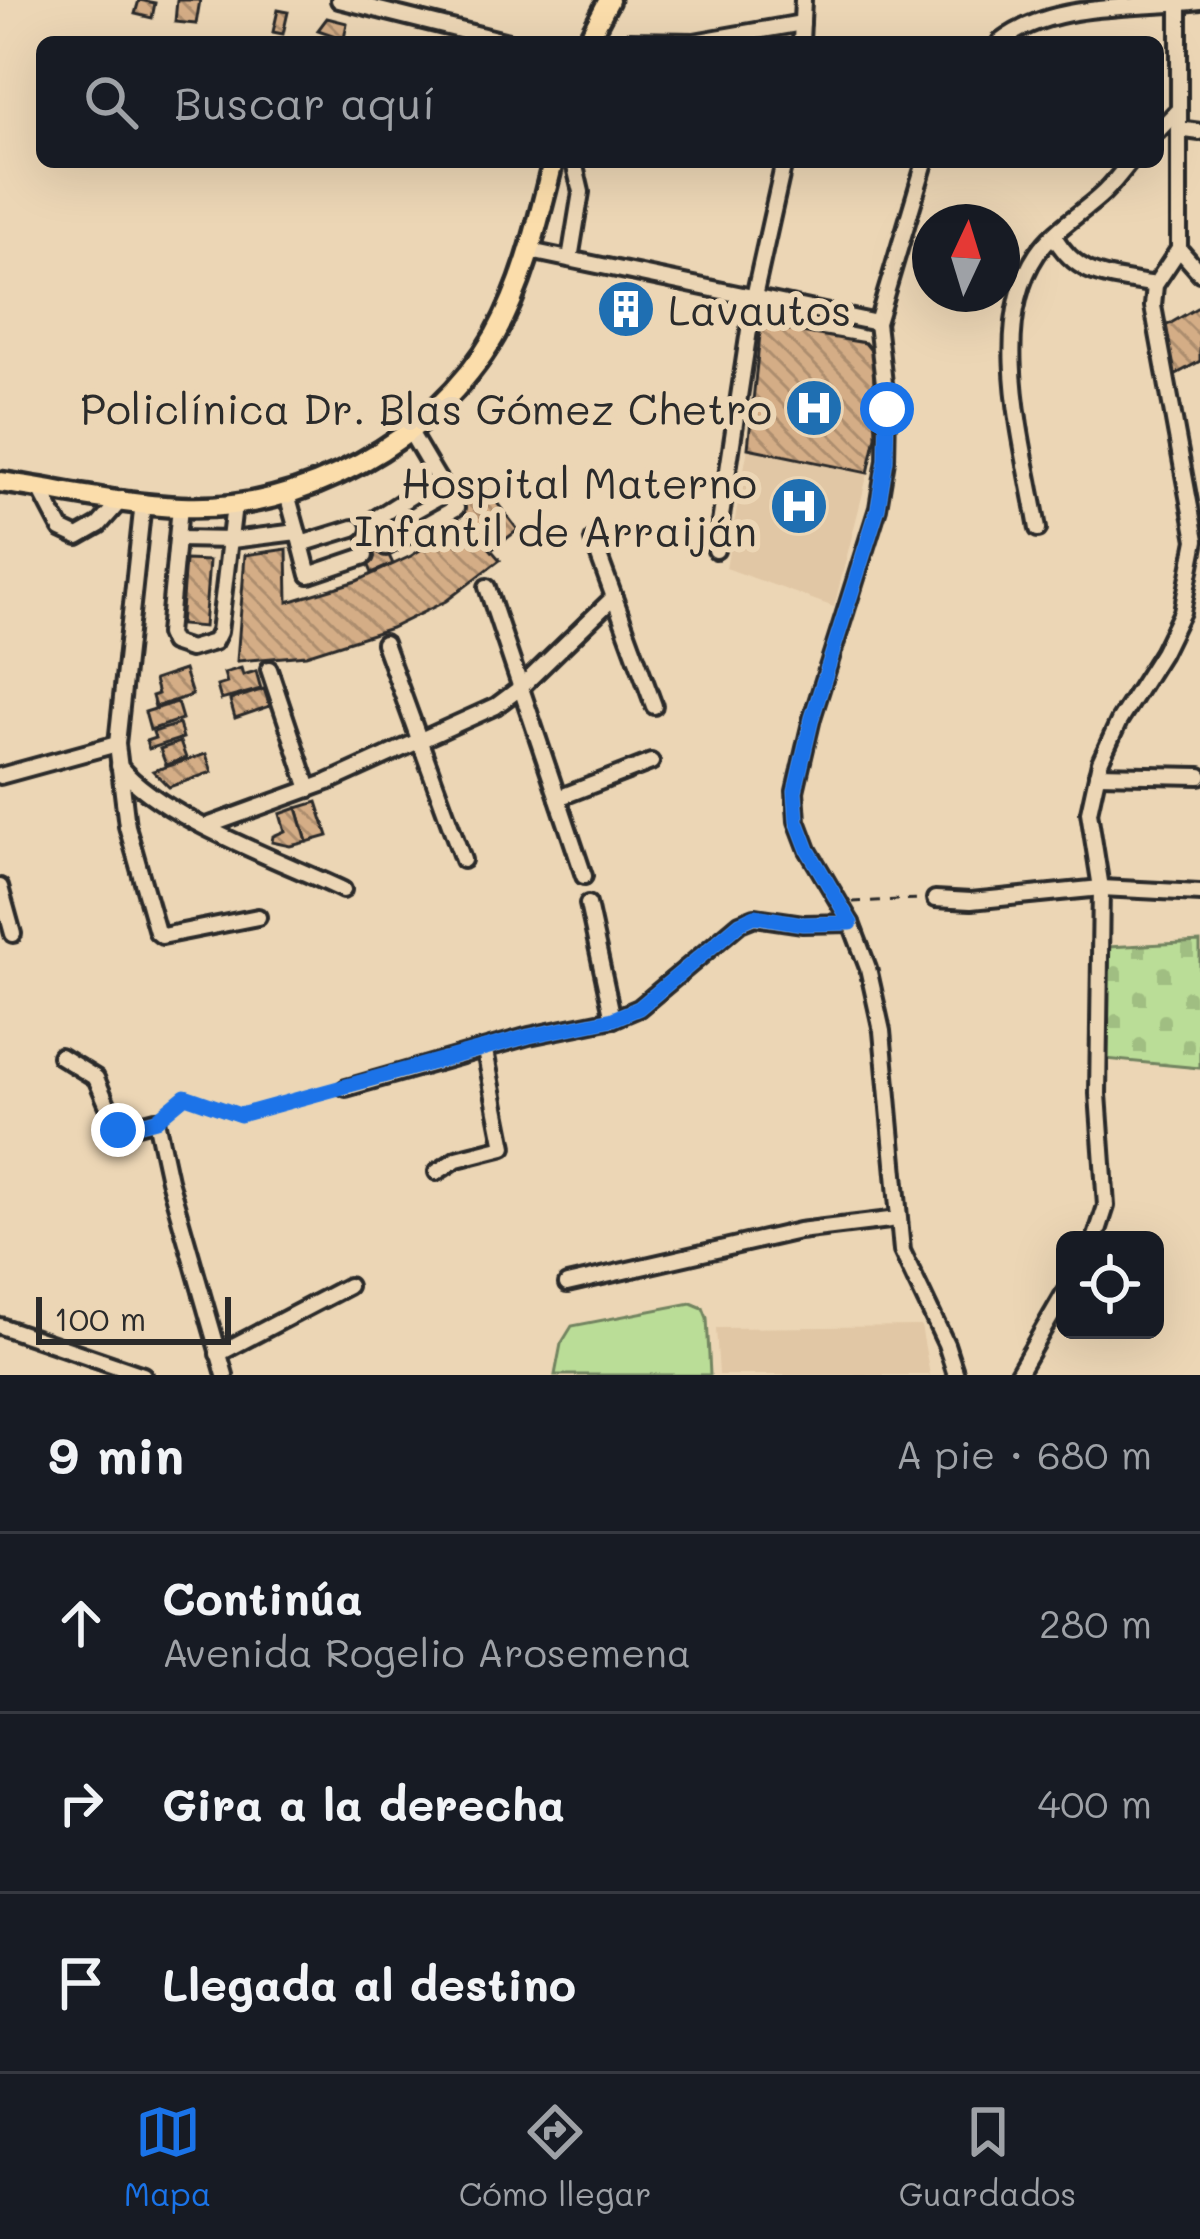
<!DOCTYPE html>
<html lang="es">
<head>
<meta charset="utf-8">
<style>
	:root { --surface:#171b24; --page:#20242c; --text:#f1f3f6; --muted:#9ea1a6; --line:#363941; --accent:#1a73e8 }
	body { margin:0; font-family:Mali,sans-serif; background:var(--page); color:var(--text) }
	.controls { position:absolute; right:36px; bottom:36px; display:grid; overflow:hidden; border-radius:18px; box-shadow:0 12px 48px #0002 }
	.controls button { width:108px; height:108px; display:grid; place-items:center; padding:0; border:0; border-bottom:3px solid var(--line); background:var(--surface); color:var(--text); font:60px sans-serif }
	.compass { position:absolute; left:912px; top:204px; width:108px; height:108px; border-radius:50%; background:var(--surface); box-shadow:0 12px 48px #0002; rotate:4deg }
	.scale { position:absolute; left:36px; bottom:30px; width:195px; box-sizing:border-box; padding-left:12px; border:6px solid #2b2b2b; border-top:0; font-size:33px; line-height:42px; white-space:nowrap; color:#2b2b2b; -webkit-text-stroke:9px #ecd6b5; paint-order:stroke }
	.stop { position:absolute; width:36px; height:36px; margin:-27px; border:9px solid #1a73e8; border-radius:50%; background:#fff }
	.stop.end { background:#1a73e8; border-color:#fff; box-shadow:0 3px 12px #0008 }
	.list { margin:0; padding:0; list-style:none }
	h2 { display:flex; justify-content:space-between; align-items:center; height:156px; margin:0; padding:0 48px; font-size:51px }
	h2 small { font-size:39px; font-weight:400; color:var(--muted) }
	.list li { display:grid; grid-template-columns:78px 1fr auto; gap:36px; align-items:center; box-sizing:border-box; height:180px; padding:0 48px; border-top:3px solid var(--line) }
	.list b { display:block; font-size:45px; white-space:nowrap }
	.list p { margin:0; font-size:39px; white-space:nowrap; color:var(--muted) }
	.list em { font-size:39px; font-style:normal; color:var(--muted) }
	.icon { flex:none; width:66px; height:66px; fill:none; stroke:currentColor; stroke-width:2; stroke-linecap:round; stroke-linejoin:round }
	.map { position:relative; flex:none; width:1200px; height:1375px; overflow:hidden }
	.search { position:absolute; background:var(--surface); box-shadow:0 12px 48px #0002; left:36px; right:36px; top:36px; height:132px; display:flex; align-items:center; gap:30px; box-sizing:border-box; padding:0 42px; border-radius:18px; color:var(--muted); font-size:45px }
	.sheet { height:696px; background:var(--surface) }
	nav { display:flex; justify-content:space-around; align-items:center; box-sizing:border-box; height:168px; border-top:3px solid var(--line); background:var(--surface); font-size:33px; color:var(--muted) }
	nav a { display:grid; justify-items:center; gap:6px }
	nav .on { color:var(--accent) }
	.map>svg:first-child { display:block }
	.built { fill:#e1c7a5 }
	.cemetery { fill:url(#cemetery-stones); stroke:#728461; stroke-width:3 }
	.pitch { fill:#badd97; stroke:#728461; stroke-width:3 }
	.building { fill:url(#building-back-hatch); stroke:#2b2b2b; stroke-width:3 }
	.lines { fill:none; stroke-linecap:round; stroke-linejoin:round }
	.minor-casing { stroke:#2b2b2b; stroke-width:22 }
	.highway-casing { stroke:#2b2b2b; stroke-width:27 }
	.path { stroke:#2b2b2b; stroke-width:3; stroke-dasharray:9 9; stroke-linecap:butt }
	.minor { stroke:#ecd6b5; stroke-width:14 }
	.highway { stroke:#fbddab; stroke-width:18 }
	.route { stroke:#1a73e8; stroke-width:15 }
	.labels { text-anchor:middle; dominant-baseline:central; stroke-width:12; stroke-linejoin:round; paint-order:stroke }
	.poi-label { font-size:42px; fill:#2b2b2b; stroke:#ecd6b5; text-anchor:end }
</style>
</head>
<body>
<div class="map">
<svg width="1200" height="1375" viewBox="0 0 1200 1375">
	<defs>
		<pattern id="cemetery-stones" width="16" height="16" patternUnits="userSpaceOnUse" patternTransform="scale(3)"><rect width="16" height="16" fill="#badd97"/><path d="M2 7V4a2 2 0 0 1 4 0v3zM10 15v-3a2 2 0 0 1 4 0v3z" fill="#a0be82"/></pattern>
		<pattern id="building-back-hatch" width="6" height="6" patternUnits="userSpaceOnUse" patternTransform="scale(3)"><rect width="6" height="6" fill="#d4ad86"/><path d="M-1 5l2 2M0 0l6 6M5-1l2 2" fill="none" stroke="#ac8d6e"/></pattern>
	</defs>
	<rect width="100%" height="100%" fill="#ecd6b5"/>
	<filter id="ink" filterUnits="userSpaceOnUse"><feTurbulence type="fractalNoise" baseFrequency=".00833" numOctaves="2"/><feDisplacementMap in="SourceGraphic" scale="24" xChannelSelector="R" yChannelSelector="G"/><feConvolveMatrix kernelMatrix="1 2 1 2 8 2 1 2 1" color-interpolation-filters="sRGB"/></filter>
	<g filter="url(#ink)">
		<g class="built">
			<path d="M 748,448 L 868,473 L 834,607 L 726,568 Z"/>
			<path d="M 921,1326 L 930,1375 L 719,1375 L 716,1328 Z"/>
		</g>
		<path class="cemetery" d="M 1200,942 L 1200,1068 L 1105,1059 L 1108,947 Z"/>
		<path class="pitch" d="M 691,1303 L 703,1308 L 707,1318 L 710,1375 L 555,1375 L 561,1344 L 572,1326 Z"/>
		<g class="building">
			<path d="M 139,0 L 155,3 L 152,18 L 135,14 Z"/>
			<path d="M 177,0 L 200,0 L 196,24 L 175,22 Z"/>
			<path d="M 278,10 L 288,12 L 283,34 L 273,32 Z"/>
			<path d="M 327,18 L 347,23 L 344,39 L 318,30 Z"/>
			<path d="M 616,295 L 642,301 L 636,322 L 610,316 Z"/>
			<path d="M 1200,306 L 1200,361 L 1171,377 L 1164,327 Z"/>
			<path d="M 761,325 L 865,343 L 873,353 L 876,436 L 868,473 L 748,448 Z"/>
			<path d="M 477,477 L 518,530 L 494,548 L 449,495 Z"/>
			<path d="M 370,515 L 393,564 L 372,573 L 351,523 Z"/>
			<path d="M 466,521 L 500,560 L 446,601 L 391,628 L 306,655 L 237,661 L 245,555 L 287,549 L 288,602 L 357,581 L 411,556 Z"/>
			<path d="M 185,560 L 209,561 L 204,627 L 180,625 Z"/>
			<path d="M 241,668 L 243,675 L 256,671 L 261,689 L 221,700 L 217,686 L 227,683 L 224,673 Z"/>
			<path d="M 184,670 L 192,695 L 155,707 L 152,696 L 158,694 L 154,680 Z"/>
			<path d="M 264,689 L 270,706 L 235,718 L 230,700 Z"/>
			<path d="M 177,702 L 182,719 L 150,730 L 145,712 Z"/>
			<path d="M 179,724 L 183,738 L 149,749 L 146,741 L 155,738 L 153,732 Z"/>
			<path d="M 180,742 L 186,758 L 166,765 L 160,749 Z"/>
			<path d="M 206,754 L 212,772 L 169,787 L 153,771 Z"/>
			<path d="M 317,802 L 328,836 L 307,842 L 297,808 Z"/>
			<path d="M 297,808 L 307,842 L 290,846 L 272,842 L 273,836 L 285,831 L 280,814 Z"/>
		</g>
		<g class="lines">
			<g class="minor-casing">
				<g id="minor">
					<path d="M 339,0 L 508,42"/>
					<path d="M 1179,0 L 1179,249 L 1200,273"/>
					<path d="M 629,41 L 694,42 L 802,23"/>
					<path d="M 801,42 L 803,0"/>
					<path d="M 1000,42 C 1054,0 1136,10 1200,1"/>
					<path d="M 1178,129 L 1200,132"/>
					<path d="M 1158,131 L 1179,109"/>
					<path d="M 925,162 L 877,323 L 887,409 L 886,460 L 878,508 L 812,718 L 795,791 L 797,821 L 808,850 L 851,923 L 868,968 L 882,1031 L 902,1251 L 946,1344 L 956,1375"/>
					<path d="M 1054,236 C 1078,279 1110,276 1155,285"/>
					<path d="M 530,251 L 877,323"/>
					<path d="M 570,259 L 581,192 L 574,162"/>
					<path d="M 39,487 L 61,529 L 78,537 L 99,525 L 122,499"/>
					<path d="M 287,494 L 301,544 L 353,528"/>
					<path d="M 143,502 L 117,744 L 127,826 L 157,932 L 162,936 L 258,917"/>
					<path d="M 180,507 L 168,634 L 172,643 L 190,649 L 214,642 L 219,632 L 234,505"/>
					<path d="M 373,520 L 438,479 L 409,430"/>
					<path d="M 1038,529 C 1025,448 988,327 1037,254 C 1052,231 1079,215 1099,197 C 1111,187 1120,174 1130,162"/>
					<path d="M 178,539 L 232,540 L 297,532"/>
					<path d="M 593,540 L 654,706"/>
					<path d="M 301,544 L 309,575 L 365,556"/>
					<path d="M 386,547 L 456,508 L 438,479"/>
					<path d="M 716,550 L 754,297 L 784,162"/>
					<path d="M 487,587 L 584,876"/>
					<path d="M 384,643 L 463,860"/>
					<path d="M 269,669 L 309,789"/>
					<path d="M 119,766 C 161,818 280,860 343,890"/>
					<path d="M 1097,774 L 1200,776"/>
					<path d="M 0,776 L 117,744"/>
					<path d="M 558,798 L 651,762"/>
					<path d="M 207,826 L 328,782 L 496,706 L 520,688 L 614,597"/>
					<path d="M 0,887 L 13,934"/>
					<path d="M 935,899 L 971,901 L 1101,888 L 1200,893"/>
					<path d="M 588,904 L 613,1019"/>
					<path d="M 60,1056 L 96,1078 L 118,1130 L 156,1120 L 169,1180 L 225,1375"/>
					<path d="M 346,1088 L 529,1036 L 613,1019 L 639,1008 L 740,923 L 755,917 L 803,924 L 851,923"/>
					<path d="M 437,1172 L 457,1159 L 504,1147 L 485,1051"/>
					<path d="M 1095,1240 L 1106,1206 L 1098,1094 L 1101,888 L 1089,812 L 1100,762 L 1119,721 L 1162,653 L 1182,612 L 1196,540 L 1153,306 L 1155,285 L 1179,249"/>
					<path d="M 567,1284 L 799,1231 L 898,1219"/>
					<path d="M 0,1326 L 143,1375"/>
					<path d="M 218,1354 L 348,1286"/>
					<path d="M 1017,1375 L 1065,1292"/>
				</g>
			</g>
			<g class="highway-casing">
				<g id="highway">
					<path d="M 587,42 L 609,0"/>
					<path d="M 0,482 C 59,490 121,505 181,507 C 302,513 435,440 495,335 C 525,281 538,221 553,162"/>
				</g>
			</g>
			<g class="path">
				<path d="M 853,902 L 921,899"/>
				<path d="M 166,1111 L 185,1096 L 240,1115 L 331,1092"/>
			</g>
			<use href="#minor" class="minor"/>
			<use href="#highway" class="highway"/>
		</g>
	</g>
	<g class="lines" filter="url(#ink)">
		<path class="route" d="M 118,1130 L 156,1120 L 185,1096 L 240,1115 L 529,1036 L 613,1019 L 639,1008 L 740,923 L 755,916 L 803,924 L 851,923 L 808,850 L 797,821 L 795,791 L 812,718 L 878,508 L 886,460 L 887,409"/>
	</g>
	<defs>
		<g id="building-disc" transform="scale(3)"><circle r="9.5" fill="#1f6fb2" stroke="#ecd6b5"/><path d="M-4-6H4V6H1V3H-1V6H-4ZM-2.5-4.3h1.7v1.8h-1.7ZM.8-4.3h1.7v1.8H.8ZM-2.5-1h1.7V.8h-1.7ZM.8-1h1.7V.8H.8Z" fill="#fff"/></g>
		<g id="hospital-disc" transform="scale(3)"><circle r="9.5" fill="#1f6fb2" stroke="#ecd6b5"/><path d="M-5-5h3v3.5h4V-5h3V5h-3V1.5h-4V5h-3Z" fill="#fff"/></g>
	</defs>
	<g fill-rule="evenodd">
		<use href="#building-disc" x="626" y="309"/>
		<use href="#hospital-disc" x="814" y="408"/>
		<use href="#hospital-disc" x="799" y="506"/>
	</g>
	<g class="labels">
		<g class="poi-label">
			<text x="668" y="309" text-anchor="start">Lavautos</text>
			<text x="772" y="408">Policlínica Dr. Blas Gómez Chetro</text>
			<text x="757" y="482">Hospital Materno<tspan x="757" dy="48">Infantil de Arraiján</tspan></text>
		</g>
	</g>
</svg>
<div class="controls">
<button><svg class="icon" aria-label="locate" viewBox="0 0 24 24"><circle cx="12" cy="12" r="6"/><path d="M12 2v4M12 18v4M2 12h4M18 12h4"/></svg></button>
</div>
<svg class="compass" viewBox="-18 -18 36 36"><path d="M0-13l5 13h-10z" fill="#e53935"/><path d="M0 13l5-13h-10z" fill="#9ea1a6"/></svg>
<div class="scale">100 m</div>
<div class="stop" style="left:887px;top:409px"></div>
<div class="stop end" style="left:118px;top:1130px"></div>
<div class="search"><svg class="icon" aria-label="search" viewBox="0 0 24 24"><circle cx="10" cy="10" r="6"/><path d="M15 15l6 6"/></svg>Buscar aquí</div>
</div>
<section class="sheet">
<h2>9 min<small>A pie · 680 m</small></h2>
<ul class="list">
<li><svg class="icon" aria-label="ahead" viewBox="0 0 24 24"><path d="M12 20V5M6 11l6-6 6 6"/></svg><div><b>Continúa</b><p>Avenida Rogelio Arosemena</p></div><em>280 m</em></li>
<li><svg class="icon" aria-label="right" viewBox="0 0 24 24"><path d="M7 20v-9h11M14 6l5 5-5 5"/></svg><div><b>Gira a la derecha</b></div><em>400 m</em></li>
<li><svg class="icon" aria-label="arrive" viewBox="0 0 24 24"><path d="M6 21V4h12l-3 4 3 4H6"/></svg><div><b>Llegada al destino</b></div></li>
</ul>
</section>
<nav>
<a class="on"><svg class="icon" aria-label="map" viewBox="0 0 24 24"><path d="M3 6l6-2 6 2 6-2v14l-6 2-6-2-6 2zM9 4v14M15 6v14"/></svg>Mapa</a>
<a><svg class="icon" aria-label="directions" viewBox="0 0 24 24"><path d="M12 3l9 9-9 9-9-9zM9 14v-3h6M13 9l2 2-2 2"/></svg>Cómo llegar</a>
<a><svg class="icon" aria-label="saved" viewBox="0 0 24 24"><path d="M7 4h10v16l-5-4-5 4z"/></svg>Guardados</a>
</nav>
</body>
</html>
